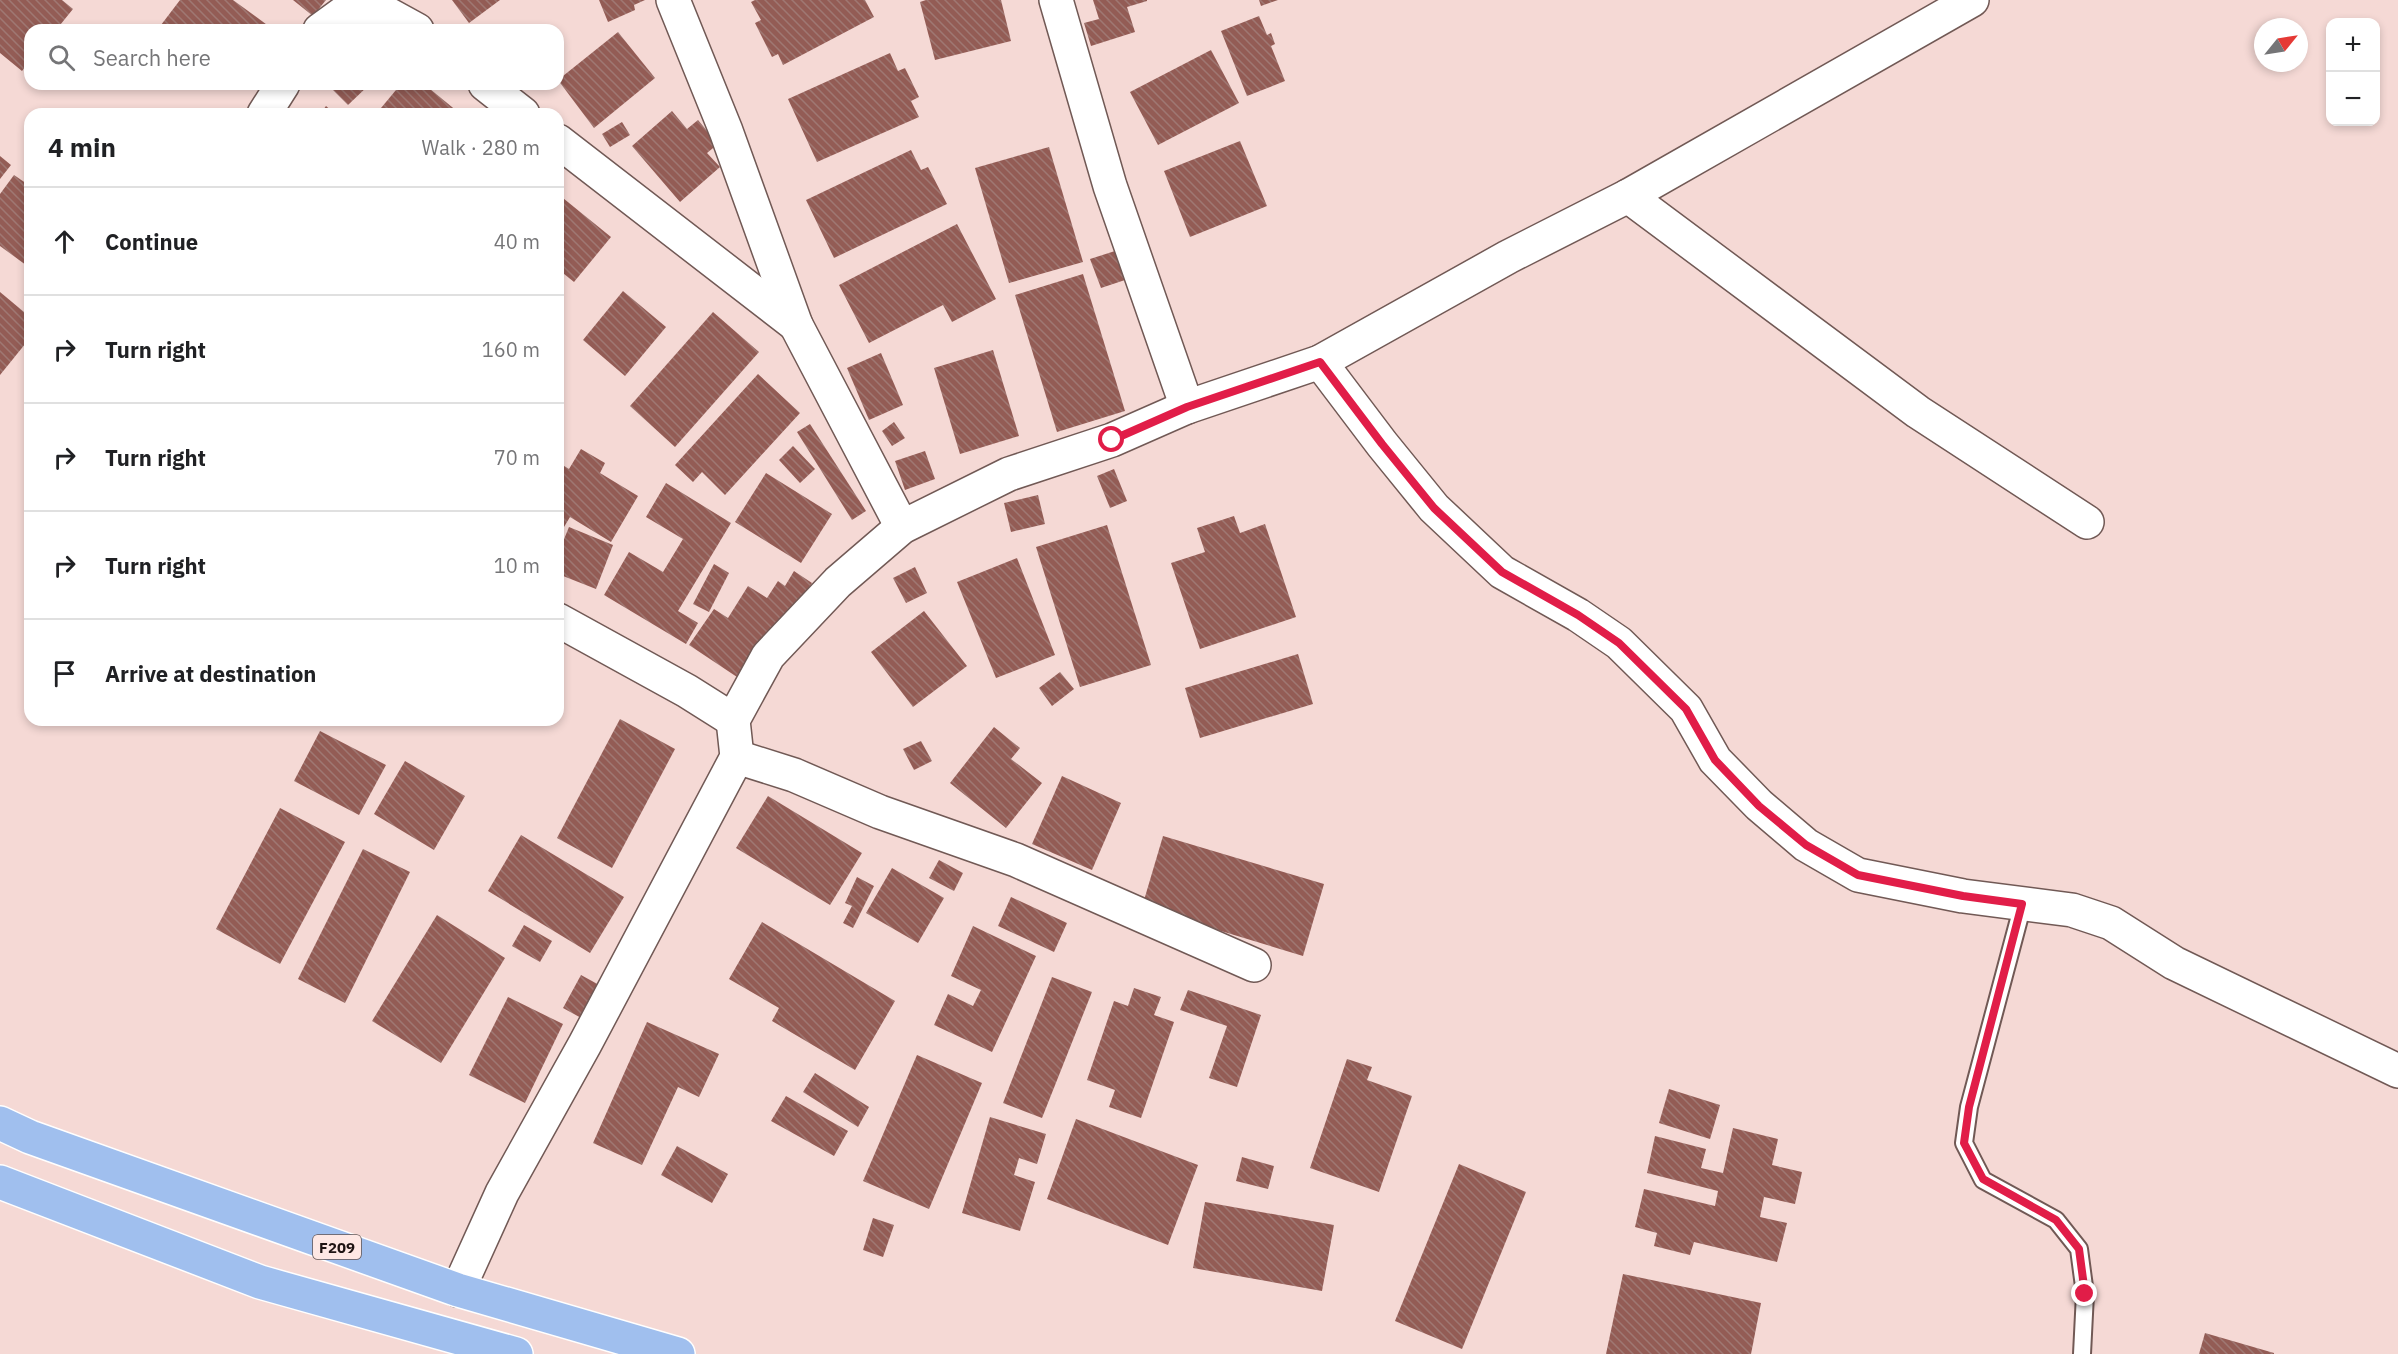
<!DOCTYPE html>
<html lang="en">
<head>
<meta charset="utf-8">
<style>
	:root { --surface:#fff; --page:#f2f2f2; --text:#202124; --muted:#757577; --line:#e0e0e0 }
	body { margin:0; font-family:"IBM Plex Sans",sans-serif; background:var(--page); color:var(--text) }
	.controls { position:absolute; right:18px; top:18px; display:grid; overflow:hidden; border-radius:12px; box-shadow:0 3px 9px #0003 }
	.controls button { width:54px; height:54px; display:grid; place-items:center; padding:0; border:0; border-bottom:2px solid var(--line); background:var(--surface); color:var(--text); font:30px sans-serif }
	.compass { position:absolute; left:2254px; top:18px; width:54px; height:54px; border-radius:50%; background:var(--surface); box-shadow:0 3px 9px #0003; rotate:60deg }
	.stop { position:absolute; width:18px; height:18px; margin:-14px; border:4px solid #e11d48; border-radius:50%; background:#fff }
	.stop.end { background:#e11d48; border-color:#fff; box-shadow:0 2px 6px #0008 }
	.list { margin:0; padding:0; list-style:none }
	h2 { display:flex; justify-content:space-between; align-items:center; height:78px; margin:0; padding:0 24px; font-size:26px }
	h2 small { font-size:20px; font-weight:400; color:var(--muted) }
	.list li { display:grid; grid-template-columns:39px 1fr auto; gap:18px; align-items:center; box-sizing:border-box; height:108px; padding:0 24px; border-top:2px solid var(--line) }
	.list b { display:block; font-size:22px; white-space:nowrap }
	.list em { font-size:20px; font-style:normal; color:var(--muted) }
	.icon { flex:none; width:33px; height:33px; fill:none; stroke:currentColor; stroke-width:2; stroke-linecap:round; stroke-linejoin:round }
	.map { position:relative; flex:none; width:2398px; height:1354px; overflow:hidden }
	.search { position:absolute; background:var(--surface); box-shadow:0 3px 9px #0003; left:24px; top:24px; width:540px; height:66px; display:flex; align-items:center; gap:15px; box-sizing:border-box; padding:0 21px; border-radius:18px; color:var(--muted); font-size:22px }
	.panel { position:absolute; background:var(--surface); box-shadow:0 3px 9px #0003; left:24px; top:108px; width:540px; height:618px; border-radius:18px }
	.map>svg:first-child { display:block }
	.building { fill:url(#building-back-hatch) }
	.lines { fill:none; stroke-linecap:round; stroke-linejoin:round }
	.lane-casing { stroke:#715955; stroke-width:20 }
	.street-casing { stroke:#715955; stroke-width:36 }
	.primary-casing { stroke:#fff; stroke-width:36 }
	.lane { stroke:#fff; stroke-width:16 }
	.street { stroke:#fff; stroke-width:33 }
	.primary { stroke:#a0bfee; stroke-width:33 }
	.route { stroke:#e11d48; stroke-width:8 }
	.labels { text-anchor:middle; dominant-baseline:central; stroke-width:4.5; stroke-linejoin:round; paint-order:stroke }
	.shield { fill:#fee8e4; stroke:#625452; stroke-width:1.5 }
	.shield-label { font-size:15px; font-weight:bold; fill:#1f1514 }
</style>
</head>
<body>
<div class="map">
<svg width="2398" height="1354" viewBox="0 0 2398 1354">
	<defs>
		<pattern id="building-back-hatch" width="6" height="6" patternUnits="userSpaceOnUse" patternTransform="scale(1.5)"><rect width="6" height="6" fill="#935c55"/><path d="M-1 5l2 2M0 0l6 6M5-1l2 2" fill="none" stroke="#9f7873"/></pattern>
	</defs>
	<rect width="100%" height="100%" fill="#f5d9d5"/>
	<g class="building">
		<path d="M 0,0 L 62,0 L 73,9 L 56,30 L 30,30 L 30,61 L 22,71 L 0,53 Z"/>
		<path d="M 180,0 L 233,0 L 274,30 L 168,30 L 161,25 Z"/>
		<path d="M 293,0 L 326,0 L 313,16 Z"/>
		<path d="M 452,0 L 500,0 L 469,23 Z"/>
		<path d="M 599,0 L 645,0 L 634,5 L 635,10 L 608,22 Z"/>
		<path d="M 755,0 L 865,0 L 874,17 L 783,65 L 778,54 L 772,57 L 755,23 L 761,20 L 751,2 Z"/>
		<path d="M 926,0 L 1001,0 L 1011,41 L 935,60 L 920,2 Z"/>
		<path d="M 1093,0 L 1147,0 L 1147,1 L 1127,7 L 1135,32 L 1091,46 L 1084,23 L 1099,19 Z"/>
		<path d="M 1259,0 L 1278,0 L 1261,6 Z"/>
		<path d="M 1259,16 L 1267,35 L 1271,33 L 1275,44 L 1271,46 L 1285,81 L 1247,96 L 1221,31 Z"/>
		<path d="M 618,32 L 655,78 L 594,128 L 558,80 Z"/>
		<path d="M 1211,50 L 1239,103 L 1158,145 L 1130,92 Z"/>
		<path d="M 890,53 L 898,71 L 905,68 L 919,97 L 911,101 L 919,117 L 817,162 L 788,99 Z"/>
		<path d="M 337,84 L 370,84 L 348,105 L 332,89 Z"/>
		<path d="M 401,84 L 424,84 L 458,112 L 456,114 L 376,114 Z"/>
		<path d="M 326,106 L 335,114 L 320,114 Z"/>
		<path d="M 672,111 L 687,129 L 698,120 L 718,144 L 707,153 L 720,167 L 680,202 L 632,146 Z"/>
		<path d="M 622,122 L 630,135 L 610,147 L 602,134 Z"/>
		<path d="M 1240,141 L 1267,206 L 1190,237 L 1164,171 Z"/>
		<path d="M 1049,147 L 1083,262 L 1009,283 L 975,168 Z"/>
		<path d="M 911,150 L 921,170 L 928,167 L 947,204 L 834,258 L 806,200 Z"/>
		<path d="M 0,156 L 11,165 L 0,179 Z"/>
		<path d="M 14,175 L 30,186 L 30,268 L 0,246 L 0,194 Z"/>
		<path d="M 558,194 L 611,237 L 574,282 L 558,269 Z"/>
		<path d="M 957,224 L 996,299 L 952,322 L 943,305 L 869,343 L 839,285 Z"/>
		<path d="M 1115,251 L 1125,280 L 1101,288 L 1090,259 Z"/>
		<path d="M 1083,274 L 1125,411 L 1057,432 L 1015,295 Z"/>
		<path d="M 623,291 L 666,327 L 625,376 L 583,340 Z"/>
		<path d="M 0,292 L 30,317 L 30,338 L 0,375 Z"/>
		<path d="M 713,312 L 759,352 L 675,447 L 630,406 Z"/>
		<path d="M 993,350 L 1019,436 L 960,454 L 934,368 Z"/>
		<path d="M 881,353 L 903,405 L 869,420 L 847,368 Z"/>
		<path d="M 758,374 L 800,413 L 725,495 L 702,472 L 693,482 L 675,465 Z"/>
		<path d="M 894,422 L 905,438 L 892,446 L 882,431 Z"/>
		<path d="M 810,424 L 866,511 L 852,520 L 797,432 Z"/>
		<path d="M 793,446 L 815,469 L 800,483 L 779,460 Z"/>
		<path d="M 581,449 L 605,463 L 600,473 L 638,496 L 611,542 L 570,517 L 558,537 L 558,462 L 569,469 Z"/>
		<path d="M 925,451 L 935,479 L 905,490 L 895,461 Z"/>
		<path d="M 1114,469 L 1127,501 L 1110,508 L 1097,476 Z"/>
		<path d="M 766,473 L 832,514 L 801,563 L 735,522 Z"/>
		<path d="M 666,483 L 731,523 L 678,611 L 698,623 L 686,644 L 604,595 L 629,552 L 663,572 L 683,539 L 646,517 Z"/>
		<path d="M 1038,495 L 1045,524 L 1011,532 L 1004,503 Z"/>
		<path d="M 1234,516 L 1240,533 L 1265,524 L 1296,617 L 1200,649 L 1171,563 L 1205,552 L 1197,528 Z"/>
		<path d="M 1107,525 L 1151,665 L 1080,687 L 1036,547 Z"/>
		<path d="M 569,527 L 613,545 L 596,589 L 558,574 L 558,554 Z"/>
		<path d="M 1017,558 L 1055,655 L 996,678 L 957,582 Z"/>
		<path d="M 714,564 L 729,573 L 709,612 L 693,604 Z"/>
		<path d="M 915,567 L 927,593 L 906,603 L 893,578 Z"/>
		<path d="M 794,571 L 812,583 L 746,683 L 689,645 L 714,609 L 728,618 L 748,586 L 767,598 L 778,581 L 785,586 Z"/>
		<path d="M 924,611 L 967,666 L 913,707 L 871,652 Z"/>
		<path d="M 1298,654 L 1313,704 L 1200,738 L 1185,688 Z"/>
		<path d="M 1060,672 L 1074,689 L 1052,706 L 1039,688 Z"/>
		<path d="M 620,719 L 675,749 L 612,868 L 557,838 Z"/>
		<path d="M 994,727 L 1020,748 L 1011,759 L 1042,783 L 1006,828 L 950,783 Z"/>
		<path d="M 320,731 L 386,765 L 359,815 L 294,781 Z"/>
		<path d="M 921,741 L 932,761 L 914,770 L 903,749 Z"/>
		<path d="M 405,761 L 465,796 L 434,850 L 374,814 Z"/>
		<path d="M 1062,776 L 1121,803 L 1092,870 L 1032,844 Z"/>
		<path d="M 768,796 L 862,853 L 830,905 L 736,848 Z"/>
		<path d="M 280,808 L 345,842 L 280,964 L 216,929 Z"/>
		<path d="M 521,835 L 624,897 L 590,953 L 488,891 Z"/>
		<path d="M 1163,836 L 1324,884 L 1303,956 L 1142,907 Z"/>
		<path d="M 363,849 L 410,872 L 345,1003 L 298,979 Z"/>
		<path d="M 939,860 L 963,873 L 954,891 L 929,878 Z"/>
		<path d="M 892,868 L 944,898 L 918,943 L 866,913 Z"/>
		<path d="M 857,877 L 874,886 L 853,928 L 843,923 L 852,906 L 845,903 Z"/>
		<path d="M 1011,897 L 1067,923 L 1054,952 L 998,926 Z"/>
		<path d="M 437,915 L 505,958 L 441,1063 L 372,1021 Z"/>
		<path d="M 762,922 L 895,1001 L 855,1070 L 772,1021 L 779,1008 L 729,979 Z"/>
		<path d="M 524,925 L 552,941 L 540,962 L 512,946 Z"/>
		<path d="M 973,926 L 1036,956 L 992,1052 L 934,1025 L 948,994 L 973,1006 L 981,990 L 951,976 Z"/>
		<path d="M 581,975 L 601,986 L 583,1019 L 563,1008 Z"/>
		<path d="M 1052,977 L 1092,992 L 1042,1118 L 1003,1103 Z"/>
		<path d="M 1134,988 L 1161,997 L 1154,1015 L 1174,1022 L 1141,1118 L 1109,1107 L 1115,1090 L 1087,1080 L 1114,1001 L 1128,1006 Z"/>
		<path d="M 1188,990 L 1261,1015 L 1237,1087 L 1209,1078 L 1227,1026 L 1180,1010 Z"/>
		<path d="M 508,997 L 563,1024 L 525,1103 L 469,1075 Z"/>
		<path d="M 647,1022 L 719,1054 L 699,1097 L 678,1087 L 642,1165 L 593,1143 Z"/>
		<path d="M 917,1055 L 982,1083 L 929,1209 L 863,1181 Z"/>
		<path d="M 1347,1059 L 1372,1067 L 1367,1080 L 1412,1096 L 1379,1192 L 1310,1168 Z"/>
		<path d="M 815,1073 L 869,1107 L 858,1127 L 803,1092 Z"/>
		<path d="M 1669,1089 L 1720,1105 L 1710,1139 L 1659,1123 Z"/>
		<path d="M 786,1096 L 848,1131 L 834,1156 L 771,1121 Z"/>
		<path d="M 990,1117 L 1046,1134 L 1037,1164 L 1019,1158 L 1014,1175 L 1035,1182 L 1020,1231 L 962,1213 Z"/>
		<path d="M 1076,1119 L 1198,1165 L 1168,1245 L 1047,1199 Z"/>
		<path d="M 1733,1128 L 1778,1139 L 1772,1165 L 1802,1172 L 1795,1204 L 1764,1197 L 1760,1217 L 1787,1223 L 1777,1262 L 1694,1242 L 1690,1255 L 1654,1246 L 1657,1233 L 1635,1227 L 1644,1189 L 1715,1206 L 1718,1191 L 1647,1173 L 1655,1136 L 1706,1149 L 1701,1168 L 1723,1173 Z"/>
		<path d="M 677,1146 L 728,1174 L 712,1203 L 661,1175 Z"/>
		<path d="M 1242,1157 L 1274,1166 L 1268,1189 L 1236,1181 Z"/>
		<path d="M 1459,1164 L 1526,1192 L 1462,1349 L 1395,1321 Z"/>
		<path d="M 1205,1202 L 1334,1225 L 1322,1291 L 1193,1268 Z"/>
		<path d="M 873,1218 L 894,1225 L 883,1257 L 863,1250 Z"/>
		<path d="M 1623,1274 L 1761,1303 L 1751,1354 L 1606,1354 Z"/>
		<path d="M 2205,1333 L 2274,1353 L 2274,1354 L 2199,1354 Z"/>
	</g>
	<g class="lines">
		<g class="lane-casing">
			<path id="lane" d="M 2023,904 L 1969,1107 L 1964,1143 L 1983,1180 L 2056,1220 L 2079,1249 L 2085,1294 L 2082,1354"/>
		</g>
		<g class="street-casing">
			<g id="street">
				<path d="M 673,0 L 726,131 L 796,325 L 902,527"/>
				<path d="M 1056,0 L 1110,186 L 1187,407"/>
				<path d="M 320,30 L 349,9 L 375,7 L 417,30"/>
				<path d="M 485,84 L 523,114"/>
				<path d="M 264,114 L 283,84"/>
				<path d="M 558,141 L 796,325"/>
				<path d="M 1628,196 L 1918,412 L 2087,522"/>
				<path d="M 1320,362 L 1382,444 L 1434,508 L 1502,572 L 1578,615 L 1619,643 L 1686,709 L 1715,760 L 1759,805 L 1806,845 L 1858,875 L 1963,896 L 2072,910 L 2111,923 L 2174,963 L 2398,1071"/>
				<path d="M 558,620 L 687,691 L 733,720"/>
				<path d="M 737,757 L 794,775 L 880,812 L 1016,860 L 1254,965"/>
				<path d="M 458,1290 L 502,1193 L 585,1044 L 737,757 L 733,720 L 768,656 L 838,582 L 902,527 L 1009,474 L 1112,440 L 1187,407 L 1320,362 L 1508,257 L 1628,196 L 1972,0"/>
			</g>
		</g>
		<g class="primary-casing">
			<g id="primary">
				<path d="M 0,1123 L 30,1137 L 458,1290 L 678,1354"/>
				<path d="M 0,1182 L 260,1282 L 516,1354"/>
			</g>
		</g>
		<use href="#lane" class="lane"/>
		<use href="#street" class="street"/>
		<use href="#primary" class="primary"/>
	</g>
	<g class="lines">
		<path class="route" d="M 1112,440 L 1187,407 L 1320,362 L 1382,444 L 1434,508 L 1502,572 L 1578,615 L 1619,643 L 1686,709 L 1715,760 L 1759,806 L 1806,845 L 1858,875 L 1963,896 L 2022,904 L 1969,1107 L 1964,1143 L 1983,1179 L 2056,1220 L 2079,1249 L 2085,1294"/>
	</g>
	<g class="labels">
		<rect class="shield" x="313" y="1235" width="48" height="24" rx="4.5"/>
		<g class="shield-label">
			<text x="337" y="1247">F209</text>
		</g>
	</g>
</svg>
<div class="controls">
<button>+</button>
<button>−</button>
</div>
<svg class="compass" viewBox="-18 -18 36 36"><path d="M0-13l5 13h-10z" fill="#e53935"/><path d="M0 13l5-13h-10z" fill="#757577"/></svg>
<div class="stop" style="left:1112px;top:440px"></div>
<div class="stop end" style="left:2085px;top:1294px"></div>
<div class="search"><svg class="icon" aria-label="search" viewBox="0 0 24 24"><circle cx="10" cy="10" r="6"/><path d="M15 15l6 6"/></svg>Search here</div>
<section class="panel">
<h2>4 min<small>Walk · 280 m</small></h2>
<ul class="list">
<li><svg class="icon" aria-label="ahead" viewBox="0 0 24 24"><path d="M12 20V5M6 11l6-6 6 6"/></svg><div><b>Continue</b></div><em>40 m</em></li>
<li><svg class="icon" aria-label="right" viewBox="0 0 24 24"><path d="M7 20v-9h11M14 6l5 5-5 5"/></svg><div><b>Turn right</b></div><em>160 m</em></li>
<li><svg class="icon" aria-label="right" viewBox="0 0 24 24"><path d="M7 20v-9h11M14 6l5 5-5 5"/></svg><div><b>Turn right</b></div><em>70 m</em></li>
<li><svg class="icon" aria-label="right" viewBox="0 0 24 24"><path d="M7 20v-9h11M14 6l5 5-5 5"/></svg><div><b>Turn right</b></div><em>10 m</em></li>
<li><svg class="icon" aria-label="arrive" viewBox="0 0 24 24"><path d="M6 21V4h12l-3 4 3 4H6"/></svg><div><b>Arrive at destination</b></div></li>
</ul>
</section>
</div>
</body>
</html>
